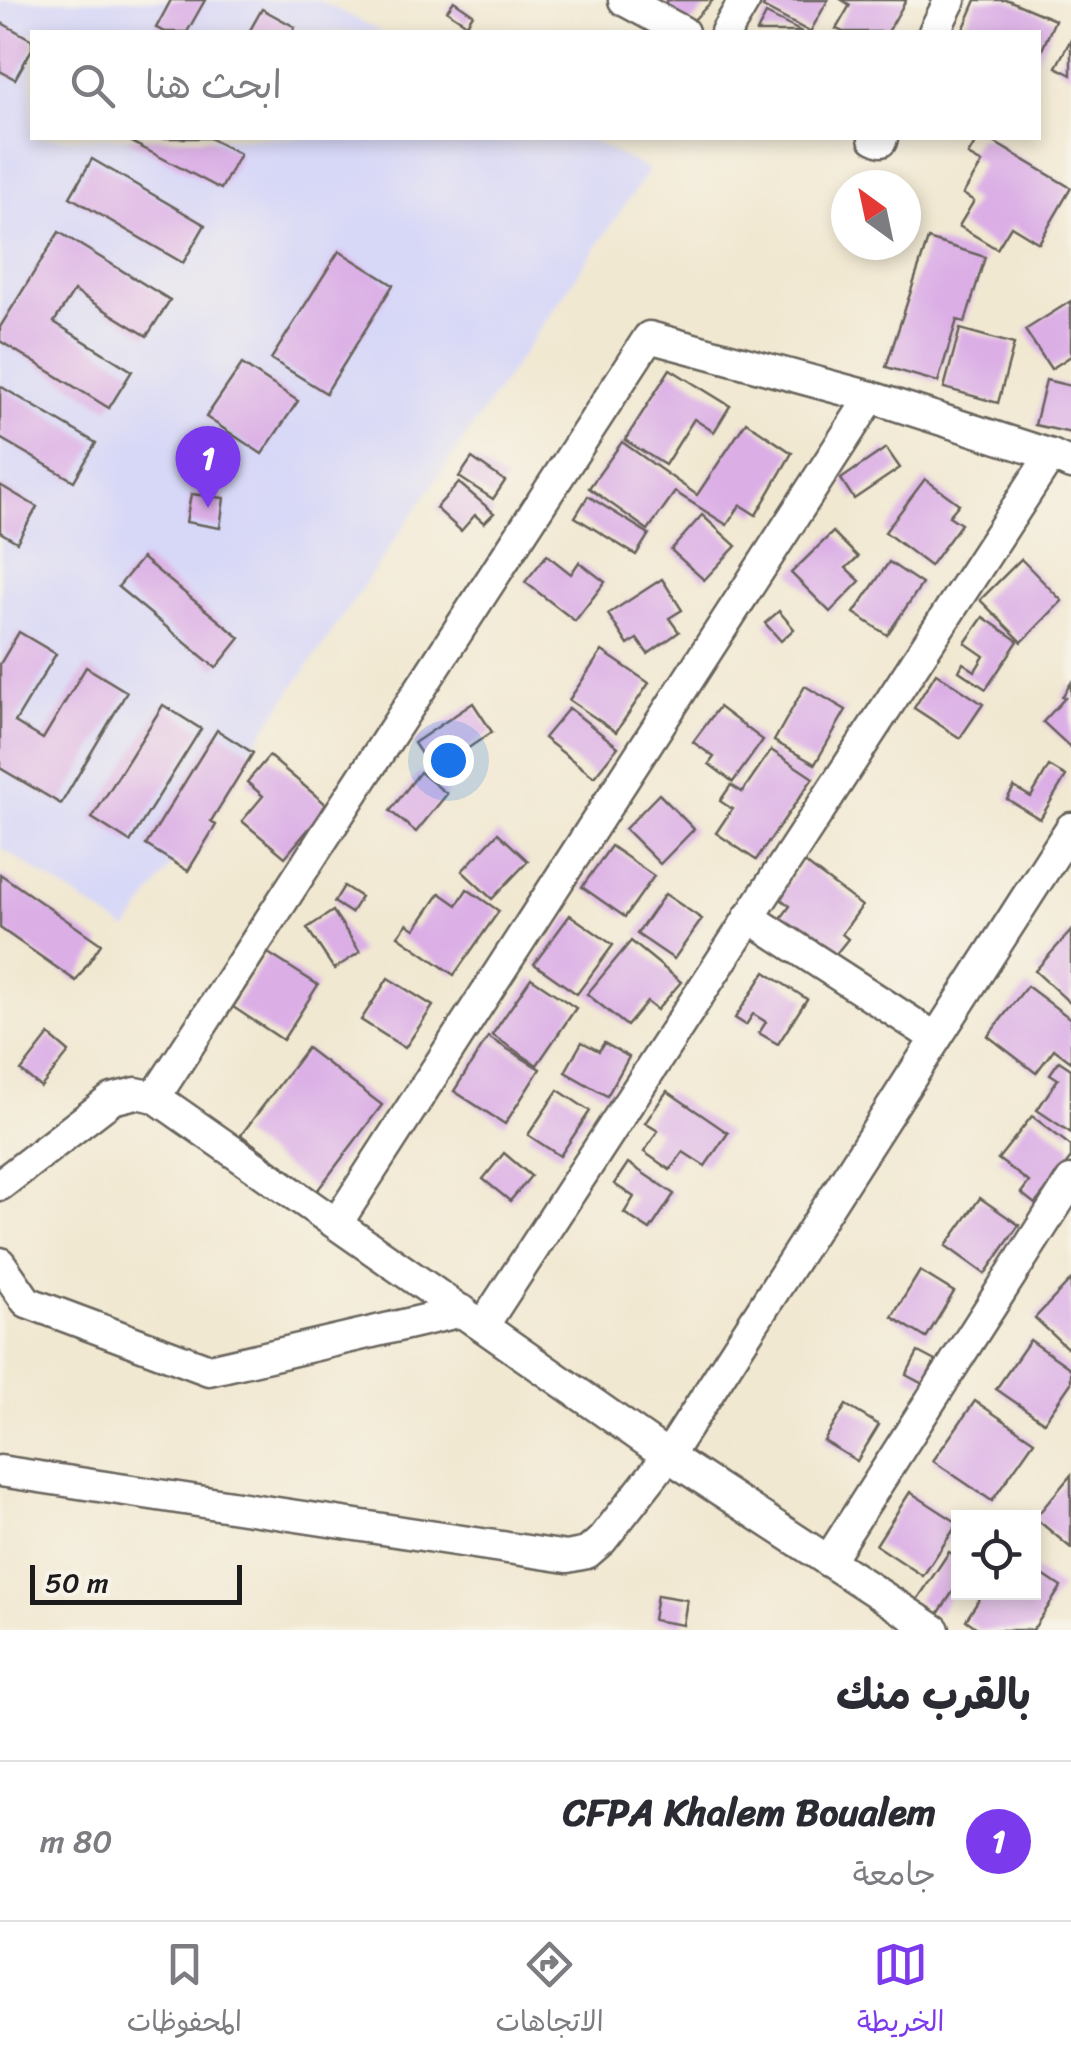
<!DOCTYPE html>
<html lang="ar">
<head>
<meta charset="utf-8">
<style>
	:root { --surface:#fff; --page:#f7f7f7; --text:#2b2b33; --muted:#7c7c81; --line:#e1e1e2; --accent:#7c3aed }
	body { margin:0; font-family:Sriracha,"Playpen Sans Arabic",sans-serif; background:var(--page); color:var(--text); direction:rtl }
	.controls { position:absolute; right:30px; bottom:30px; display:grid; overflow:hidden; border-radius:0px; box-shadow:0 5px 15px #0003 }
	.controls button { width:90px; height:90px; display:grid; place-items:center; padding:0; border:0; border-bottom:2px solid var(--line); background:var(--surface); color:var(--text); font:50px sans-serif }
	.compass { position:absolute; left:831px; top:170px; width:90px; height:90px; border-radius:50%; background:var(--surface); box-shadow:0 5px 15px #0003; rotate:327deg }
	.scale { position:absolute; left:30px; bottom:25px; width:212px; box-sizing:border-box; padding-left:10px; border:5px solid #1c1c1c; border-top:0; font-size:28px; line-height:35px; white-space:nowrap; color:#1c1c1c; -webkit-text-stroke:8px #f7f3e8; paint-order:stroke }
	.you { position:absolute; left:448px; top:760px; width:35px; height:35px; margin:-25px; border:8px solid #fff; border-radius:50%; background:#1a73e8; box-shadow:0 0 0 15px #1a73e833 }
	.badge { display:grid; place-items:center; width:65px; height:65px; border-radius:50%; background:var(--accent); color:#fff; font-size:32px; font-weight:700 }
	.pin { position:absolute; translate:-50% -82px; filter:drop-shadow(0 2px 5px #0008) }
	.pin::after { content:''; position:absolute; top:52px; width:35px; height:30px; background:inherit; clip-path:polygon(0 0,100% 0,50% 100%) }
	.list { margin:0; padding:0; list-style:none }
	h2 { display:flex; justify-content:space-between; align-items:center; height:130px; margin:0; padding:0 40px; font-size:42px }
	h2 small { font-size:32px; font-weight:400; color:var(--muted) }
	.list li { display:grid; grid-template-columns:65px 1fr auto; gap:30px; align-items:center; box-sizing:border-box; height:160px; padding:0 40px; border-top:2px solid var(--line) }
	.list b { display:block; font-size:38px; white-space:nowrap }
	.list p { margin:0; font-size:32px; white-space:nowrap; color:var(--muted) }
	.list em { font-size:32px; font-style:normal; color:var(--muted) }
	.icon { flex:none; width:55px; height:55px; fill:none; stroke:currentColor; stroke-width:2; stroke-linecap:round; stroke-linejoin:round }
	.map { position:relative; flex:none; width:1071px; height:1630px; overflow:hidden; direction:ltr }
	.search { position:absolute; background:var(--surface); box-shadow:0 5px 15px #0003; left:30px; right:30px; top:30px; height:110px; display:flex; align-items:center; gap:25px; box-sizing:border-box; padding:0 35px; border-radius:0px; color:var(--muted); font-size:38px }
	.sheet { height:290px; background:var(--surface) }
	nav { display:flex; justify-content:space-around; align-items:center; box-sizing:border-box; height:140px; border-top:2px solid var(--line); background:var(--surface); font-size:28px; color:var(--muted) }
	nav a { display:grid; justify-items:center; gap:5px }
	nav .on { color:var(--accent) }
	.map>svg:first-child { display:block }
	.built { fill:#d7d7f8 }
	.building { fill:#dbafe6 }
	.lines { fill:none; stroke-linecap:round; stroke-linejoin:round }
	.minor-casing { stroke:#67635b; stroke-width:35 }
	.minor { stroke:#fff; stroke-width:30 }
</style>
</head>
<body>
<div class="map">
<svg width="1071" height="1630" viewBox="0 0 1071 1630">
	<rect width="100%" height="100%" fill="#f7f3e8"/>
	<filter id="ink" filterUnits="userSpaceOnUse"><feTurbulence type="fractalNoise" baseFrequency=".01" numOctaves="2"/><feDisplacementMap in="SourceGraphic" scale="20" xChannelSelector="R" yChannelSelector="G"/><feConvolveMatrix kernelMatrix="1 2 1 2 8 2 1 2 1" color-interpolation-filters="sRGB"/></filter>
	<filter id="wash" filterUnits="userSpaceOnUse"><feTurbulence type="fractalNoise" baseFrequency=".0048" numOctaves="4" result="noise"/><feDisplacementMap in="SourceGraphic" scale="40" xChannelSelector="R" yChannelSelector="G"/><feGaussianBlur stdDeviation="2.25" result="paint"/><feColorMatrix in="noise" values="0 0 0 0 0 0 0 0 0 0 0 0 0 0 0 0 0 1.4 0 .05"/><feComposite in="paint" operator="in"/></filter>
	<g filter="url(#wash)">
		<rect width="100%" height="100%" fill="#f1e8d1"/>
		<path class="built" d="M 0,0 L 318,0 L 382,32 L 32,32 L 32,138 L 586,138 L 649,170 L 127,930 L 0,847 Z"/>
		<g id="blocks">
			<g class="building">
				<path d="M 171,0 L 205,0 L 187,32 L 165,32 L 156,28 Z"/>
				<path d="M 668,0 L 713,0 L 687,27 L 664,4 Z"/>
				<path d="M 766,0 L 828,0 L 810,32 L 763,7 Z"/>
				<path d="M 842,0 L 906,0 L 888,32 L 843,32 L 836,29 L 850,5 Z"/>
				<path d="M 976,0 L 1008,0 L 1055,20 L 1038,59 L 1038,32 L 963,30 Z"/>
				<path d="M 454,1 L 473,14 L 467,24 L 447,11 Z"/>
				<path d="M 262,9 L 295,27 L 292,32 L 249,32 Z"/>
				<path d="M 766,14 L 802,32 L 757,32 Z"/>
				<path d="M 0,22 L 32,40 L 32,49 L 15,79 L 0,71 Z"/>
				<path d="M 1071,39 L 1071,75 L 1056,67 Z"/>
				<path d="M 124,138 L 209,138 L 240,154 L 221,189 Z"/>
				<path d="M 978,138 L 987,138 L 1071,188 L 1039,243 L 1011,226 L 997,249 L 959,226 L 974,201 L 963,194 L 982,163 L 968,155 Z"/>
				<path d="M 92,159 L 205,225 L 183,263 L 70,197 Z"/>
				<path d="M 59,232 L 170,300 L 147,336 L 74,291 L 54,322 L 132,371 L 109,408 L 0,341 L 0,327 Z"/>
				<path d="M 928,239 L 985,257 L 965,322 L 957,320 L 938,382 L 886,367 Z"/>
				<path d="M 339,251 L 393,285 L 326,393 L 271,359 Z"/>
				<path d="M 1071,301 L 1071,356 L 1051,369 L 1025,330 Z"/>
				<path d="M 960,329 L 1014,344 L 998,403 L 944,388 Z"/>
				<path d="M 242,364 L 298,401 L 262,454 L 206,417 Z"/>
				<path d="M 670,369 L 730,406 L 714,432 L 694,419 L 665,465 L 625,440 Z"/>
				<path d="M 1046,380 L 1071,386 L 1071,433 L 1035,425 Z"/>
				<path d="M 0,386 L 96,443 L 74,481 L 0,438 Z"/>
				<path d="M 746,422 L 792,453 L 756,515 L 740,505 L 727,525 L 675,492 L 648,530 L 589,488 L 622,442 L 697,495 Z"/>
				<path d="M 886,448 L 900,468 L 854,499 L 841,479 Z"/>
				<path d="M 472,458 L 505,481 L 493,499 L 459,477 Z"/>
				<path d="M 925,479 L 959,504 L 949,516 L 961,524 L 930,566 L 885,532 Z"/>
				<path d="M 459,483 L 494,513 L 484,523 L 475,515 L 461,531 L 436,508 Z"/>
				<path d="M 0,485 L 37,507 L 17,542 L 0,532 Z"/>
				<path d="M 191,494 L 224,498 L 220,528 L 186,522 Z"/>
				<path d="M 588,496 L 649,534 L 636,555 L 575,517 Z"/>
				<path d="M 702,515 L 736,546 L 704,580 L 671,550 Z"/>
				<path d="M 833,532 L 858,557 L 846,568 L 860,581 L 830,612 L 791,573 Z"/>
				<path d="M 547,555 L 571,574 L 579,562 L 605,582 L 575,621 L 525,582 Z"/>
				<path d="M 142,558 L 240,638 L 216,668 L 118,587 Z"/>
				<path d="M 1021,559 L 1062,601 L 1022,642 L 980,600 Z"/>
				<path d="M 889,562 L 922,584 L 887,635 L 854,613 Z"/>
				<path d="M 662,579 L 682,610 L 669,618 L 679,632 L 648,654 L 637,639 L 628,645 L 608,614 Z"/>
				<path d="M 779,611 L 794,629 L 781,641 L 765,623 Z"/>
				<path d="M 983,617 L 1018,641 L 986,689 L 959,671 L 963,663 L 975,671 L 984,656 L 965,643 Z"/>
				<path d="M 19,632 L 56,654 L 15,722 L 43,739 L 86,667 L 127,692 L 61,804 L 0,768 L 0,664 Z"/>
				<path d="M 602,651 L 649,683 L 616,732 L 569,700 Z"/>
				<path d="M 936,673 L 983,704 L 960,738 L 914,708 Z"/>
				<path d="M 1071,683 L 1071,748 L 1043,722 L 1065,698 L 1062,697 Z"/>
				<path d="M 805,686 L 846,710 L 815,764 L 774,741 Z"/>
				<path d="M 473,703 L 492,732 L 433,772 L 414,743 Z"/>
				<path d="M 163,705 L 201,729 L 130,842 L 92,818 Z"/>
				<path d="M 719,707 L 763,740 L 733,782 L 709,764 L 714,757 L 693,742 Z"/>
				<path d="M 569,708 L 618,747 L 594,777 L 544,738 Z"/>
				<path d="M 217,730 L 253,753 L 211,821 L 216,825 L 188,871 L 146,845 Z"/>
				<path d="M 771,750 L 813,778 L 756,860 L 716,833 L 732,809 L 720,801 L 731,785 L 742,792 Z"/>
				<path d="M 269,756 L 328,806 L 285,857 L 242,821 L 263,796 L 247,782 Z"/>
				<path d="M 1049,766 L 1066,776 L 1040,819 L 1007,799 L 1014,787 L 1031,797 Z"/>
				<path d="M 420,772 L 447,794 L 416,832 L 390,811 Z"/>
				<path d="M 659,794 L 694,829 L 660,864 L 625,829 Z"/>
				<path d="M 498,833 L 528,861 L 492,899 L 462,871 Z"/>
				<path d="M 611,846 L 654,876 L 625,917 L 582,887 Z"/>
				<path d="M 804,862 L 862,906 L 842,934 L 848,939 L 831,960 L 779,921 L 790,906 L 778,897 Z"/>
				<path d="M 0,874 L 101,944 L 76,981 L 0,928 Z"/>
				<path d="M 344,886 L 361,897 L 351,913 L 334,902 Z"/>
				<path d="M 467,889 L 499,911 L 454,975 L 398,936 L 407,924 L 415,929 L 440,893 L 457,905 Z"/>
				<path d="M 665,894 L 702,919 L 674,959 L 637,934 Z"/>
				<path d="M 333,911 L 360,952 L 334,969 L 307,928 Z"/>
				<path d="M 570,915 L 613,945 L 577,994 L 534,964 Z"/>
				<path d="M 1071,931 L 1071,1004 L 1035,971 Z"/>
				<path d="M 631,941 L 681,982 L 657,1010 L 647,1002 L 627,1026 L 587,994 Z"/>
				<path d="M 268,953 L 318,985 L 283,1040 L 233,1007 Z"/>
				<path d="M 765,972 L 807,999 L 778,1044 L 759,1033 L 766,1022 L 753,1014 L 746,1025 L 735,1018 Z"/>
				<path d="M 388,978 L 433,1006 L 405,1048 L 361,1020 Z"/>
				<path d="M 531,978 L 576,1008 L 537,1065 L 492,1035 Z"/>
				<path d="M 1027,986 L 1071,1019 L 1071,1062 L 1054,1049 L 1036,1073 L 988,1036 Z"/>
				<path d="M 49,1035 L 69,1052 L 41,1087 L 21,1071 Z"/>
				<path d="M 488,1037 L 540,1069 L 505,1124 L 454,1091 Z"/>
				<path d="M 582,1042 L 599,1051 L 604,1043 L 629,1057 L 607,1096 L 565,1072 Z"/>
				<path d="M 307,1048 L 382,1105 L 317,1191 L 241,1135 Z"/>
				<path d="M 1059,1061 L 1071,1069 L 1071,1133 L 1037,1110 L 1058,1079 L 1050,1074 Z"/>
				<path d="M 558,1090 L 590,1111 L 560,1156 L 528,1135 Z"/>
				<path d="M 667,1091 L 728,1133 L 705,1166 L 683,1152 L 670,1170 L 644,1152 L 658,1131 L 645,1123 Z"/>
				<path d="M 1032,1116 L 1071,1146 L 1071,1158 L 1035,1204 L 1021,1193 L 1029,1182 L 998,1159 Z"/>
				<path d="M 504,1153 L 531,1176 L 510,1201 L 483,1179 Z"/>
				<path d="M 628,1163 L 674,1194 L 650,1230 L 624,1213 L 634,1197 L 614,1184 Z"/>
				<path d="M 980,1198 L 1019,1225 L 985,1274 L 946,1246 Z"/>
				<path d="M 920,1271 L 954,1292 L 926,1338 L 892,1317 Z"/>
				<path d="M 1071,1280 L 1071,1344 L 1067,1348 L 1035,1318 Z"/>
				<path d="M 1030,1340 L 1071,1369 L 1071,1383 L 1044,1422 L 996,1389 Z"/>
				<path d="M 918,1352 L 935,1361 L 923,1384 L 906,1375 Z"/>
				<path d="M 975,1401 L 1034,1441 L 992,1501 L 933,1461 Z"/>
				<path d="M 846,1405 L 879,1425 L 857,1461 L 824,1441 Z"/>
				<path d="M 1071,1475 L 1071,1548 L 1035,1518 Z"/>
				<path d="M 910,1492 L 958,1523 L 923,1576 L 876,1545 Z"/>
				<path d="M 949,1552 L 958,1558 L 958,1584 L 938,1614 L 917,1600 Z"/>
				<path d="M 1034,1569 L 1061,1587 L 1033,1630 L 980,1630 L 966,1620 L 984,1592 L 1034,1592 Z"/>
				<path d="M 657,1595 L 687,1600 L 683,1625 L 653,1620 Z"/>
			</g>
		</g>
	</g>
	<g filter="url(#ink)">
		<use href="#blocks" fill-opacity="0" stroke="#67635b" stroke-width="2.5"/>
		<g class="lines">
			<g class="minor-casing">
				<g id="minor">
					<path d="M 624,0 L 683,32"/>
					<path d="M 726,32 L 745,0"/>
					<path d="M 934,32 L 950,0"/>
					<path d="M 874,138 L 881,141 L 882,138"/>
					<path d="M 749,917 L 936,1038"/>
					<path d="M 155,1097 L 649,337 L 871,397 L 1051,455 L 1071,464"/>
					<path d="M 0,1185 L 112,1099 L 136,1093 L 155,1097 L 668,1456 L 934,1630"/>
					<path d="M 337,1223 L 871,397"/>
					<path d="M 0,1263 L 27,1302 L 209,1370 L 463,1311"/>
					<path d="M 483,1326 L 1051,455"/>
					<path d="M 0,1471 L 567,1557 L 587,1553 L 602,1540 L 668,1456 L 1071,828"/>
					<path d="M 828,1561 L 1071,1181"/>
				</g>
			</g>
			<use href="#minor" class="minor"/>
		</g>
	</g>
</svg>
<div class="controls">
<button><svg class="icon" aria-label="locate" viewBox="0 0 24 24"><circle cx="12" cy="12" r="6"/><path d="M12 2v4M12 18v4M2 12h4M18 12h4"/></svg></button>
</div>
<svg class="compass" viewBox="-18 -18 36 36"><path d="M0-13l5 13h-10z" fill="#e53935"/><path d="M0 13l5-13h-10z" fill="#7c7c81"/></svg>
<div class="scale">50 m</div>
<div class="you"></div>
<div class="pin badge" style="left:208px;top:508px">1</div>
<div class="search"><svg class="icon" aria-label="search" viewBox="0 0 24 24"><circle cx="10" cy="10" r="6"/><path d="M15 15l6 6"/></svg>ابحث هنا</div>
</div>
<section class="sheet">
<h2>بالقرب منك<small></small></h2>
<ul class="list">
<li><span class="badge">1</span><div><b>CFPA Khalem Boualem</b><p>جامعة</p></div><em>80 m</em></li>
</ul>
</section>
<nav>
<a class="on"><svg class="icon" aria-label="map" viewBox="0 0 24 24"><path d="M3 6l6-2 6 2 6-2v14l-6 2-6-2-6 2zM9 4v14M15 6v14"/></svg>الخريطة</a>
<a><svg class="icon" aria-label="directions" viewBox="0 0 24 24"><path d="M12 3l9 9-9 9-9-9zM9 14v-3h6M13 9l2 2-2 2"/></svg>الاتجاهات</a>
<a><svg class="icon" aria-label="saved" viewBox="0 0 24 24"><path d="M7 4h10v16l-5-4-5 4z"/></svg>المحفوظات</a>
</nav>
</body>
</html>
